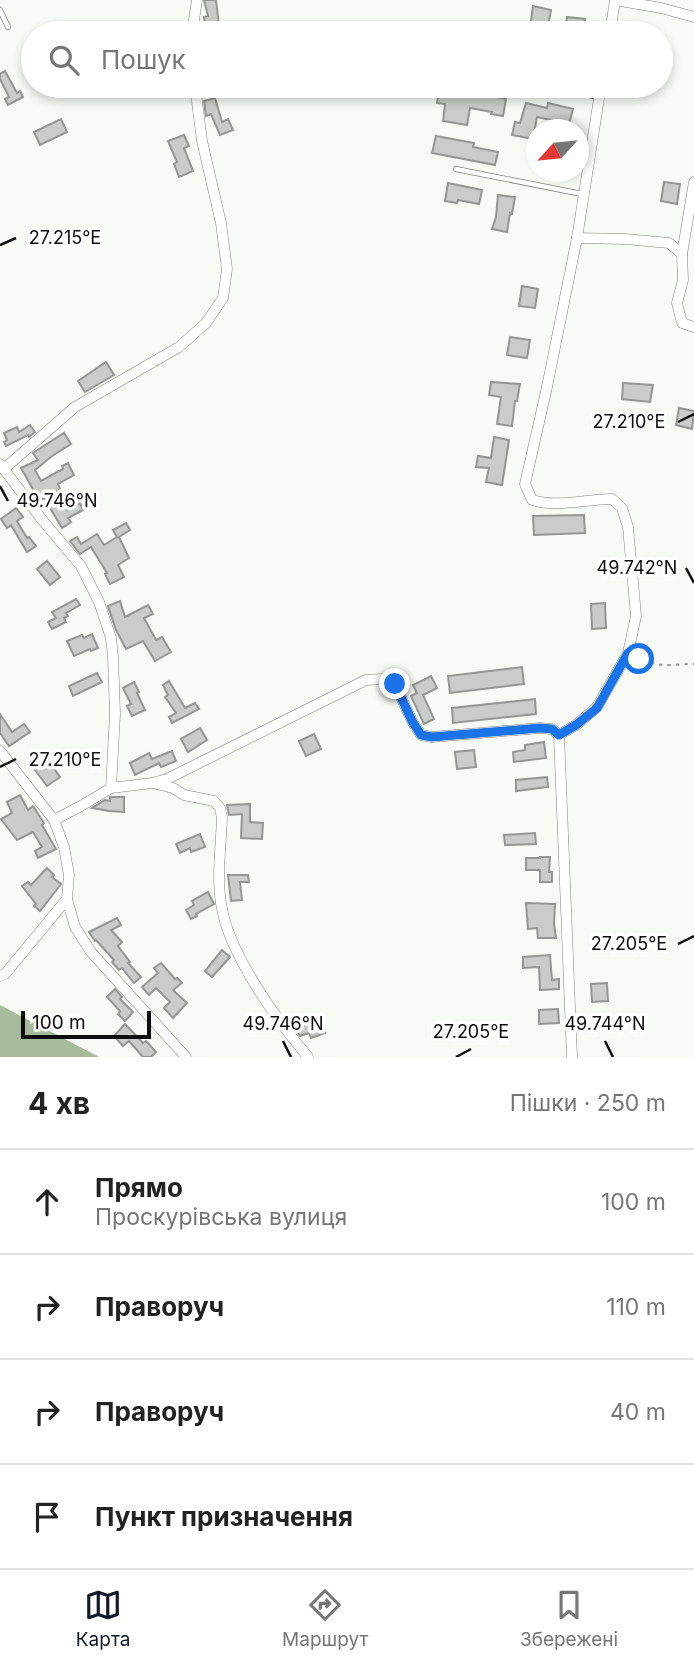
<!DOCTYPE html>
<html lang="uk">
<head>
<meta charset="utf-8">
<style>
	:root { --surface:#fff; --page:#f6f6f6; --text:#222; --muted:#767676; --line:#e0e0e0; --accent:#111827 }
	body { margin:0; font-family:Inter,sans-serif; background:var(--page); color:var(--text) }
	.compass { position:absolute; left:526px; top:119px; width:63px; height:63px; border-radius:50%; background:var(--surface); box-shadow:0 4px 10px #0003; rotate:243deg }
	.scale { position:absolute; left:21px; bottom:18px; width:130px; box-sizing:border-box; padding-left:7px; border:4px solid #0c0d0c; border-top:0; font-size:19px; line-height:24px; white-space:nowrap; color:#0c0d0c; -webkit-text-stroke:5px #fff; paint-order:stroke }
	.stop { position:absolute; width:21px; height:21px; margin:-16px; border:5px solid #1a73e8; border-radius:50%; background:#fff }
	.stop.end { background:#1a73e8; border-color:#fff; box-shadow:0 2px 7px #0008 }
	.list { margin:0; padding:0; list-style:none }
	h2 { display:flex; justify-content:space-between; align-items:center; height:91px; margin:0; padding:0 28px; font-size:30px }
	h2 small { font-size:23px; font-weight:400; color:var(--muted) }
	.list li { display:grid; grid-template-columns:46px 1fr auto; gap:21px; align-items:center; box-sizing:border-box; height:105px; padding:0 28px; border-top:2px solid var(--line) }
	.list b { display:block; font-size:26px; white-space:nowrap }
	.list p { margin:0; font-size:23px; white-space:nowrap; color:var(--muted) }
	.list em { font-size:23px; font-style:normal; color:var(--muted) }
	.icon { flex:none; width:38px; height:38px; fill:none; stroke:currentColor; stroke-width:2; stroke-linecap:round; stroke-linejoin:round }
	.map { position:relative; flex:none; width:694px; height:1057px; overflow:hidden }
	.search { position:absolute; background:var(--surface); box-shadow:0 4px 10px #0003; left:21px; right:21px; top:21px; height:77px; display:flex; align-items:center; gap:18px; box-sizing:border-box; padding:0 24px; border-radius:38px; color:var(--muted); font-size:26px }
	.sheet { height:511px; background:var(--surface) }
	nav { display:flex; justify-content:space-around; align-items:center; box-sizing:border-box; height:98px; border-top:2px solid var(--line); background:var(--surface); font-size:19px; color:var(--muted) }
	nav a { display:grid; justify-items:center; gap:4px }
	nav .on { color:var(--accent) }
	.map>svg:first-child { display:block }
	.water { fill:#a5bb9b }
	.building { fill:#c9ccc8; stroke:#939692; stroke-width:2 }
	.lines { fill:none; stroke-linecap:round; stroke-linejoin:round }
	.service-casing { stroke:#80837e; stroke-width:6 }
	.minor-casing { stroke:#80837e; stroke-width:11 }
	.path { stroke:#969895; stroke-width:2; stroke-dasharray:3.5 5; stroke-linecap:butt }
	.service { stroke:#fff; stroke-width:4.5 }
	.minor { stroke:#fff; stroke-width:10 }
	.route { stroke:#1a73e8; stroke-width:9 }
	.ticks { fill:none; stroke:#0c0d0c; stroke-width:2.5 }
	.ticks-label { font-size:18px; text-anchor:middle; fill:#0c0d0c; stroke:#fff; stroke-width:7; stroke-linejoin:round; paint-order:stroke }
</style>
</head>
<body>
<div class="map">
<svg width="694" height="1057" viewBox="0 0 694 1057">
	<rect width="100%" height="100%" fill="#f7faf5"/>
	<path class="water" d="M 0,1005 L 99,1057 L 0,1057 Z"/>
	<g class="building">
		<path d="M 204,0 L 216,0 L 219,25 L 213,26 L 215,33 L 206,33 L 204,17 L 208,16 Z"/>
		<path d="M 533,6 L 551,10 L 547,32 L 530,28 Z"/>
		<path d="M 567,17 L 585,19 L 583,33 L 565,32 Z"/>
		<path d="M 5,71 L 17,93 L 20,91 L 23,97 L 8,105 L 5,99 L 9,97 L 0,79 L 0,74 Z"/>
		<path d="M 440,86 L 506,99 L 503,116 L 491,114 L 492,112 L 470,108 L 467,125 L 443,121 L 445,104 L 437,103 Z"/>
		<path d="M 215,98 L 222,122 L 228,119 L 233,130 L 220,135 L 211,114 L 206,116 L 204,101 Z"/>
		<path d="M 526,103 L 547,108 L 548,103 L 573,109 L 569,124 L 537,117 L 533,139 L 512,135 L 515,122 L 520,123 Z"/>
		<path d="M 61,119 L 67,132 L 40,145 L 34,132 Z"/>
		<path d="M 184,135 L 189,146 L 184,148 L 193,171 L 179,177 L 174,164 L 177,162 L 168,141 Z"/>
		<path d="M 436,136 L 474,143 L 473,147 L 498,152 L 495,165 L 432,153 Z"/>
		<path d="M 664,182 L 680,184 L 677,204 L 661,201 Z"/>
		<path d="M 448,183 L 482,190 L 479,204 L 458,200 L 457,203 L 445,201 Z"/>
		<path d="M 498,195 L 515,197 L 512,214 L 510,213 L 507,232 L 492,229 L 496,217 Z"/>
		<path d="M 522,286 L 538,289 L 535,308 L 519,306 Z"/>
		<path d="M 510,337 L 530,340 L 527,358 L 507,355 Z"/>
		<path d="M 106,362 L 114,375 L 85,392 L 78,381 Z"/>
		<path d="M 491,382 L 520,384 L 517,401 L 515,401 L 512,426 L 497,424 L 501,397 L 489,395 Z"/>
		<path d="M 623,383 L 653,385 L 650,402 L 622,399 Z"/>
		<path d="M 679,408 L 694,411 L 692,429 L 676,425 Z"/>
		<path d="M 30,425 L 35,432 L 29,437 L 28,435 L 6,446 L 4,442 L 7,440 L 4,433 L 17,427 L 19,432 Z"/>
		<path d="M 64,433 L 71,444 L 52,456 L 35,470 L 41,481 L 63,469 L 62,466 L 68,463 L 74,475 L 58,484 L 60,489 L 57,491 L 67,510 L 80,503 L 83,510 L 68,518 L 71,522 L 62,528 L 44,498 L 39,500 L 21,468 L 38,460 L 33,453 Z"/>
		<path d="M 494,437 L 509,440 L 502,485 L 486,482 L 489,468 L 476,467 L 478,456 L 491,458 Z"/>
		<path d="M 16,508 L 23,517 L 17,521 L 27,538 L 29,537 L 36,546 L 27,552 L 11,525 L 7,528 L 1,519 Z"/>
		<path d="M 584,515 L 585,533 L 534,535 L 533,516 Z"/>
		<path d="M 126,523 L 130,530 L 119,537 L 129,558 L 118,565 L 124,577 L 110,584 L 105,574 L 107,573 L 91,547 L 80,554 L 70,541 L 77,537 L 81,544 L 97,534 L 104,545 L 117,537 L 113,530 Z"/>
		<path d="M 47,561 L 60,577 L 50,585 L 37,569 Z"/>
		<path d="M 76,599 L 80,605 L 66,613 L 68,616 L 64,618 L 66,622 L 52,629 L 48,622 L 56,618 L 52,612 Z"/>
		<path d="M 120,601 L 125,617 L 148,605 L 153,614 L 144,618 L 156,640 L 162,637 L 171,652 L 155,661 L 143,641 L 126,649 L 116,630 L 108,606 Z"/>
		<path d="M 605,603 L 606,628 L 592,629 L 591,604 Z"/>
		<path d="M 92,634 L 98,648 L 91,651 L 90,649 L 74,656 L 67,641 L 82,635 L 84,638 Z"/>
		<path d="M 522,667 L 524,684 L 450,693 L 448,676 Z"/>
		<path d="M 97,673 L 102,682 L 73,696 L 69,686 Z"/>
		<path d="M 431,676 L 437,688 L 423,695 L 434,719 L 424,724 L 411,696 L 417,693 L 413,685 Z"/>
		<path d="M 169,681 L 185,708 L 195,703 L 199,709 L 172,723 L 169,717 L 176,713 L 165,697 L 168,695 L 163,685 Z"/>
		<path d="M 134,682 L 139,692 L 137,693 L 145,710 L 132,716 L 127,706 L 131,704 L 123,688 Z"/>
		<path d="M 535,699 L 536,714 L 453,723 L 452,708 Z"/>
		<path d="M 0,714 L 12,732 L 24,724 L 30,732 L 9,746 L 0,733 Z"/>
		<path d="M 200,728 L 207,740 L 188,752 L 181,739 Z"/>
		<path d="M 314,734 L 321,749 L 306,756 L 299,741 Z"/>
		<path d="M 544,742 L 546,758 L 514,762 L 513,752 L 525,750 L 525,745 Z"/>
		<path d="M 474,750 L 476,767 L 457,769 L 455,752 Z"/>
		<path d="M 172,751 L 176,761 L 161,767 L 159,763 L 135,775 L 130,763 L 149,753 L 152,759 Z"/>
		<path d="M 48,760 L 60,777 L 47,786 L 35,770 Z"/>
		<path d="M 547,777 L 548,787 L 516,791 L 516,780 Z"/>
		<path d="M 20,795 L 28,810 L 33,806 L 44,823 L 42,825 L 56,849 L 38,858 L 35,851 L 42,847 L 33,832 L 17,840 L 1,819 L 12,813 L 7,802 Z"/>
		<path d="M 110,797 L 124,797 L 124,812 L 109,811 L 92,808 L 105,800 L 110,801 Z"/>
		<path d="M 250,804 L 250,822 L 263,823 L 262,839 L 241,838 L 242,814 L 229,815 L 227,805 Z"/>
		<path d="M 535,833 L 536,844 L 505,845 L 504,835 Z"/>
		<path d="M 200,834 L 205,847 L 191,852 L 190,848 L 180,853 L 176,844 Z"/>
		<path d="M 540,857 L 550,857 L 549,872 L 552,872 L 552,882 L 540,882 L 540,870 L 526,870 L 526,858 L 540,858 Z"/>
		<path d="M 47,868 L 54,875 L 52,877 L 61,884 L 40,911 L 34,906 L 36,904 L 22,886 L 28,882 L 31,885 Z"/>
		<path d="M 228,875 L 248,875 L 249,882 L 240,882 L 242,900 L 231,901 Z"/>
		<path d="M 208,892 L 214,904 L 196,914 L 197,916 L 191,919 L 186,910 L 194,905 L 192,901 Z"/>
		<path d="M 526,903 L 555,904 L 554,924 L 556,938 L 538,938 L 537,928 L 528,929 Z"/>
		<path d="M 117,918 L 121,925 L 111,930 L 122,942 L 118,946 L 130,962 L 128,963 L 141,977 L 134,983 L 122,968 L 119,970 L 112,962 L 114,960 L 96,940 L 95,941 L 89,932 Z"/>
		<path d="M 222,950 L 230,957 L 212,977 L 205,971 Z"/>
		<path d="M 550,955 L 552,980 L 559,979 L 559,989 L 540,990 L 539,967 L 523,968 L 523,957 Z"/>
		<path d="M 161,963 L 175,979 L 177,978 L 182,983 L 173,990 L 187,1003 L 173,1018 L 164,1008 L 170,1002 L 156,988 L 149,995 L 142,987 L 158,973 L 154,968 Z"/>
		<path d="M 607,983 L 608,1001 L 592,1002 L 591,984 Z"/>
		<path d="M 115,989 L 122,997 L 120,999 L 133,1012 L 125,1021 L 118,1014 L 120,1011 L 107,997 Z"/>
		<path d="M 558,1009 L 559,1023 L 539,1024 L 539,1010 Z"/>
		<path d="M 319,1019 L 325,1033 L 311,1038 L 309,1033 L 300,1036 L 295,1029 Z"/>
		<path d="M 125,1024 L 143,1043 L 146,1041 L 156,1052 L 151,1057 L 143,1057 L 129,1041 L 123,1046 L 114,1036 Z"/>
	</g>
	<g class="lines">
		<g class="service-casing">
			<g id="service">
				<path d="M 0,10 L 8,27"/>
				<path d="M 541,86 L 599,97"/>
				<path d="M 456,169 L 582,194"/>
			</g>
		</g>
		<g class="minor-casing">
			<g id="minor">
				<path d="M 615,0 L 661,8 L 694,17"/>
				<path d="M 192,33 L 197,0"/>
				<path d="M 610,33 L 615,0"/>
				<path d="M 577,238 L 625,239 L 669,243 L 682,254 L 683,280 L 677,303 L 682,323 L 694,327"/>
				<path d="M 682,254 L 694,182"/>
				<path d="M 0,464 L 43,521 L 81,566 L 99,602 L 111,638 L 113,656 L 115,714 L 111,788 L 81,806 L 54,820"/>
				<path d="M 5,468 L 75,407 L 179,347 L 206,323 L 223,298 L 227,269 L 221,223 L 202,141 L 195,86"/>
				<path d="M 0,751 L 54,820 L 64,847 L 69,875 L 67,899 L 75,927 L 91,952 L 186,1057"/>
				<path d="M 153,783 L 173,788 L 184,795 L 214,801 L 220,808 L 222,818 C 221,847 216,880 222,909 C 231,957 277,1020 308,1057"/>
				<path d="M 111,788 L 152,783 L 167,779 L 366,680 L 383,679 L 395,684 L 412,721 L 421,735 L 432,737 L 540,728 L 552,729 L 559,735"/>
				<path d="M 0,976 L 5,974 L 67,899"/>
				<path d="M 572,1057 L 559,735 L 576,725 L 597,707 L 628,653 L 636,616 L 628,527 L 622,508 L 612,499 C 586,499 557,508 532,500 L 525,484 L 547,387 L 577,238 L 601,86"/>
			</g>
		</g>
		<path class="path" d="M 635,656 C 659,669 669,664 694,664"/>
		<use href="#service" class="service"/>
		<use href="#minor" class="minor"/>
	</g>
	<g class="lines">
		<path class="route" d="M 395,684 L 412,721 L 421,735 L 432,737 L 540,728 L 552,729 L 559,735 L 576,725 L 597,708 L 628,653 L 639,659"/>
	</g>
	<path class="ticks" d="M 0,245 L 16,238M 678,422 L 694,414M 0,486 L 8,501M 686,568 L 694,583M 0,767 L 16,759M 678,944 L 694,936M 283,1041 L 291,1057M 605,1041 L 613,1057M 456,1057 L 471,1049"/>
	<g class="ticks-label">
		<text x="65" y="244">27.215°E</text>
		<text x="629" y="428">27.210°E</text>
		<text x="57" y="507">49.746°N</text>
		<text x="637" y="574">49.742°N</text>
		<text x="65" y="766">27.210°E</text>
		<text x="629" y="950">27.205°E</text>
		<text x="283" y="1030">49.746°N</text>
		<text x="605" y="1030">49.744°N</text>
		<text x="471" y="1038">27.205°E</text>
	</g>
</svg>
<svg class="compass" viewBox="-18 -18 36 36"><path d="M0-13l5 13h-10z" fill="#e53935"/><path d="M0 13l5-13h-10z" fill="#767676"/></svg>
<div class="scale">100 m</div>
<div class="stop" style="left:639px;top:659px"></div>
<div class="stop end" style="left:395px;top:684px"></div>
<div class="search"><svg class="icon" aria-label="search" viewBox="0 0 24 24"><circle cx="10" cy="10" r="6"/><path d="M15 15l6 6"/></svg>Пошук</div>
</div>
<section class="sheet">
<h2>4 хв<small>Пішки · 250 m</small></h2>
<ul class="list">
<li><svg class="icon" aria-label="ahead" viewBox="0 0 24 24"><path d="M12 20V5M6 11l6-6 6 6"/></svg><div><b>Прямо</b><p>Проскурівська вулиця</p></div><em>100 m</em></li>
<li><svg class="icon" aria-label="right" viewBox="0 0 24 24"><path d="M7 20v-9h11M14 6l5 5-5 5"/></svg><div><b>Праворуч</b></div><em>110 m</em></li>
<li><svg class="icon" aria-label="right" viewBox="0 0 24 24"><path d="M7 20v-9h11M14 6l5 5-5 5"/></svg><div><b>Праворуч</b></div><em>40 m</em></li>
<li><svg class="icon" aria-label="arrive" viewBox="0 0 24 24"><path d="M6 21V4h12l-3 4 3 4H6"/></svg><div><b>Пункт призначення</b></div></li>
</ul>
</section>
<nav>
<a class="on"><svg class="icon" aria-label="map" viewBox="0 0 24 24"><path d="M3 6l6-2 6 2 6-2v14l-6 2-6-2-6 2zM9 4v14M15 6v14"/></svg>Карта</a>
<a><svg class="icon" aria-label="directions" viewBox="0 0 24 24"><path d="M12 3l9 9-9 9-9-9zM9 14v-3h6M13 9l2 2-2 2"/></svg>Маршрут</a>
<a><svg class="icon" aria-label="saved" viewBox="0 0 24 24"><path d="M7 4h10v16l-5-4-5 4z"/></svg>Збережені</a>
</nav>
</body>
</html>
